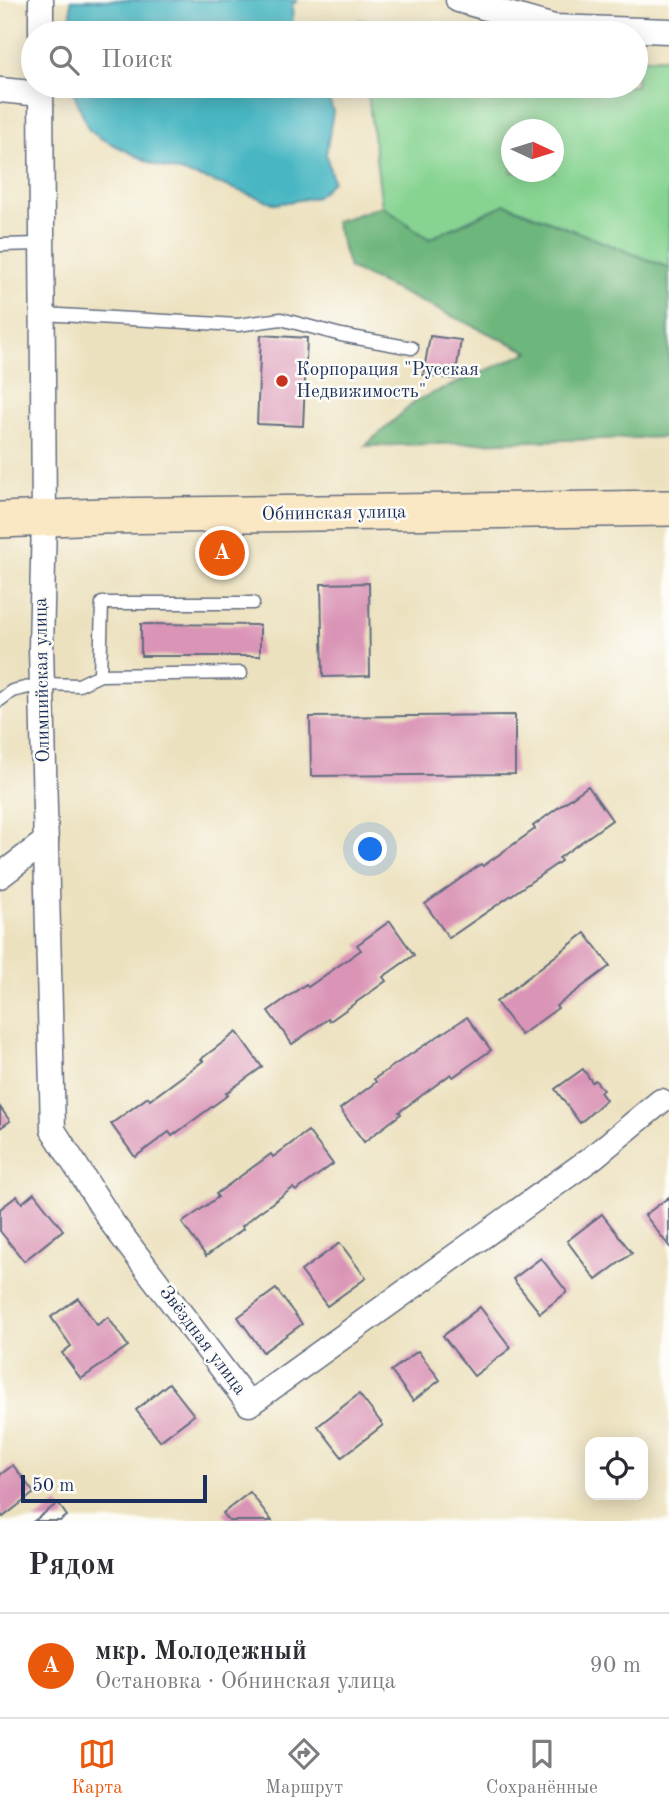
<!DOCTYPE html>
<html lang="ru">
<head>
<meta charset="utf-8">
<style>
	:root { --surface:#fff; --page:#f2f2f3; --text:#2b2b33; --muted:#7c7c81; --line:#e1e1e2; --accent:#ea580c }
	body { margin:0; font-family:"Old Standard TT",serif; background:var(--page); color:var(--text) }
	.controls { position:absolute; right:21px; bottom:21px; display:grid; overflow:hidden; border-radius:14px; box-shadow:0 4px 18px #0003 }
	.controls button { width:63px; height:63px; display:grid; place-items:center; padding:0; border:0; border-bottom:2px solid var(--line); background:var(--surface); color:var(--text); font:35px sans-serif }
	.compass { position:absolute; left:501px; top:119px; width:63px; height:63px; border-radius:50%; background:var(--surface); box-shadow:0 4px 18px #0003; rotate:94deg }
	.scale { position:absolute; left:21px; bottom:18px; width:186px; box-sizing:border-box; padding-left:7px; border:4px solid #1b2f5e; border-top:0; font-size:19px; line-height:24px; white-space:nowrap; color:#1b2f5e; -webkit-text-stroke:5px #fdfcf7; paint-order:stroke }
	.you { position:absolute; left:371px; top:850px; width:24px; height:24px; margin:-18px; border:5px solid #fff; border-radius:50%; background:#1a73e8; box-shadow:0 0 0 10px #1a73e833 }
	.badge { display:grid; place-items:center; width:46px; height:46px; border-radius:50%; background:var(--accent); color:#fff; font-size:23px; font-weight:700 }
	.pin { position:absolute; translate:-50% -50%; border:4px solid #fff; box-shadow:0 2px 7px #0006 }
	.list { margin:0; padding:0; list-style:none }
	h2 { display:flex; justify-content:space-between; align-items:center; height:91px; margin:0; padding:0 28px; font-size:30px }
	h2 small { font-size:23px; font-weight:400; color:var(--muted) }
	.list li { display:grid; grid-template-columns:46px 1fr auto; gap:21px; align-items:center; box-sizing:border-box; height:105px; padding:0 28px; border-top:2px solid var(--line) }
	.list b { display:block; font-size:26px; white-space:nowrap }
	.list p { margin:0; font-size:23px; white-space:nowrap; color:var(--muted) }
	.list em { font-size:23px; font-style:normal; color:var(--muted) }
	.icon { flex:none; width:38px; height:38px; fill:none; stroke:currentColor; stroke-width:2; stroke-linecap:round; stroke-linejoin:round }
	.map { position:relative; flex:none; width:669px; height:1521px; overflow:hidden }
	.search { position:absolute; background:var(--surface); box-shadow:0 4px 18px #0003; left:21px; right:21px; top:21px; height:77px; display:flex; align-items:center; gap:18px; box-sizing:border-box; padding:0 24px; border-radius:38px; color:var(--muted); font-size:26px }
	.sheet { height:196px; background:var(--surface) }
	nav { display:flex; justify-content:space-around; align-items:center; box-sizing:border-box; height:98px; border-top:2px solid var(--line); background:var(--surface); font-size:19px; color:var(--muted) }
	nav a { display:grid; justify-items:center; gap:4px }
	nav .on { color:var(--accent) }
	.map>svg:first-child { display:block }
	.green { fill:#87d492; stroke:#518278; stroke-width:2; fill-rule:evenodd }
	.forest { fill:#6db67c; stroke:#44726d; stroke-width:2 }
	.water { fill:#49b7c3; stroke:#327390; stroke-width:2 }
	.building { fill:#da94b6 }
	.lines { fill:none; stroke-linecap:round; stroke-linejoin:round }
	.lane-casing { stroke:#646d80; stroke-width:15 }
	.street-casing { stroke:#646d80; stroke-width:27 }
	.secondary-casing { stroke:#646d80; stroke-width:38 }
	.lane { stroke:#fff; stroke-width:12 }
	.street { stroke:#fff; stroke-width:24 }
	.secondary { stroke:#fae7c3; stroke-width:35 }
	.poi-dot { fill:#c8321e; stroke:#fdfcf7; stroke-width:2.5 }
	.labels { text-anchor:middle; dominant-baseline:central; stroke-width:5; stroke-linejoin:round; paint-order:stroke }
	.poi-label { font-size:19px; fill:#1b2f5e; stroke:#fdfcf7; text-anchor:start }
	.street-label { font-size:19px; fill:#1b2f5e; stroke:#fdfcf7 }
</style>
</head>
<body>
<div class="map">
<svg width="669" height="1521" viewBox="0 0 669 1521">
	<rect width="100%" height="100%" fill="#fdfcf7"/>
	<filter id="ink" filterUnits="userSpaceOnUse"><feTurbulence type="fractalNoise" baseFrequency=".0143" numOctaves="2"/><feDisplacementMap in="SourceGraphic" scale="14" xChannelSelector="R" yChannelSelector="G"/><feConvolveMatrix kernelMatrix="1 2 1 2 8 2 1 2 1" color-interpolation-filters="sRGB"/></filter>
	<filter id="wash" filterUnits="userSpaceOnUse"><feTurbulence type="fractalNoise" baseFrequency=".00686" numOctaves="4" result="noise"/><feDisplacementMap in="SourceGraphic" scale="28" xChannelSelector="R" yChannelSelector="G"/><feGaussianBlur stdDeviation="1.57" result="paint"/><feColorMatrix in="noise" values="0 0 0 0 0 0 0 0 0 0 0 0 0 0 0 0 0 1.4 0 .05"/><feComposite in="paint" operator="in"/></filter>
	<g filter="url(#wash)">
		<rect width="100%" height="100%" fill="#ece1be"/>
		<g class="green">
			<path d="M 359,20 L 411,25 L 446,33 L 361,33 Z"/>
			<path d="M 669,58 L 669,268 L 505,204 L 429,239 L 382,206 L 367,86 L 636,86 L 636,59 ZM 512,130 L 554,130 L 554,172 L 512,172 Z"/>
		</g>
		<path class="forest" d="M 505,204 L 669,268 L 669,437 L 365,446 L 417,400 L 529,352 L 349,268 L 335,222 L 382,206 L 429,239 Z"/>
		<g class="water">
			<path d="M 71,0 L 298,0 L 292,5 L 293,24 L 306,33 L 71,33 Z"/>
			<path d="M 71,86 L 324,86 L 333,111 L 326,154 L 333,181 L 317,197 L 276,204 L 212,181 L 155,165 L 100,138 L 89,130 Z"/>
		</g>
		<g id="blocks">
			<g class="building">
				<path d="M 261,335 L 307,338 L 303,426 L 257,424 Z"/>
				<path d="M 430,336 L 461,340 L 455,379 L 423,375 Z"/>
				<path d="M 369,583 L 370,676 L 323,677 L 321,584 Z"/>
				<path d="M 141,624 L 260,625 L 260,656 L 141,656 Z"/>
				<path d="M 515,715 L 515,774 L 311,776 L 310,717 Z"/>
				<path d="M 588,786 L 612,820 L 559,858 L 561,861 L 449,938 L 425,904 L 481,864 L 483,866 L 535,829 L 533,826 Z"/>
				<path d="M 390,921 L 414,955 L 383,977 L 386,981 L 330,1021 L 328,1019 L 292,1044 L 268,1011 L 306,984 L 308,987 L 361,950 L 357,945 Z"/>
				<path d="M 585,933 L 610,966 L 556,1006 L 558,1008 L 521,1035 L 496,1002 Z"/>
				<path d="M 467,1017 L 491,1050 L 453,1077 L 451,1074 L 399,1112 L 401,1114 L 364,1142 L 340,1109 L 376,1082 L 374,1079 L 393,1066 Z"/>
				<path d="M 237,1032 L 262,1067 L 226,1093 L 228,1095 L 172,1136 L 169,1132 L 135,1157 L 111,1124 L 148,1097 L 150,1100 L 203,1061 L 201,1059 Z"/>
				<path d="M 583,1069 L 592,1082 L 595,1080 L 603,1090 L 600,1092 L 606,1100 L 580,1123 L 555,1089 Z"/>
				<path d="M 0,1107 L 10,1121 L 0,1128 Z"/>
				<path d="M 308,1131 L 333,1164 L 296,1191 L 293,1188 L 258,1213 L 242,1226 L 243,1229 L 206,1256 L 182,1223 L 218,1197 L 216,1194 L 271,1154 L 273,1157 Z"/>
				<path d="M 34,1193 L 63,1230 L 24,1261 L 0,1231 L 0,1209 L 17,1196 L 22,1203 Z"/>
				<path d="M 669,1197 L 669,1246 L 645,1215 Z"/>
				<path d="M 602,1214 L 632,1253 L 596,1280 L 567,1241 Z"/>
				<path d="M 340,1243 L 366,1278 L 327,1306 L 301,1271 Z"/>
				<path d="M 541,1258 L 567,1292 L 540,1313 L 513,1279 Z"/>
				<path d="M 276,1289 L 302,1324 L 263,1352 L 238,1317 Z"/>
				<path d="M 78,1298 L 97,1325 L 108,1317 L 128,1346 L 81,1379 L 62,1353 L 71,1346 L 51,1317 Z"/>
				<path d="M 480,1307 L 511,1348 L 474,1376 L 443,1336 Z"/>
				<path d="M 418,1351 L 440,1380 L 413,1401 L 391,1371 Z"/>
				<path d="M 169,1383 L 194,1415 L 160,1441 L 136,1410 Z"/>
				<path d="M 359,1394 L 383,1425 L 342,1457 L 318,1426 Z"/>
				<path d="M 13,1465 L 34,1493 L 3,1517 L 0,1513 L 0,1475 Z"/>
				<path d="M 250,1492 L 272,1521 L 229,1521 L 223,1513 Z"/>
				<path d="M 58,1503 L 67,1516 L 60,1521 L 34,1521 Z"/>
			</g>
		</g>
	</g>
	<g filter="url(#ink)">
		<use href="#blocks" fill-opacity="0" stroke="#646d80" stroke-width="2"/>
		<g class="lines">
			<g class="lane-casing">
				<g id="lane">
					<path d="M 0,245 L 41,244"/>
					<path d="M 42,314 L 238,325 L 281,319 L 341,335 L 412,348"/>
					<path d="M 100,675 L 102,603 L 253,603"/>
					<path d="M 0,700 L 12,691 L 42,684 L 79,685 L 100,675 L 241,673"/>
				</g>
			</g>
			<g class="street-casing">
				<g id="street">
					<path d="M 41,0 L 41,33"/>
					<path d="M 458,0 L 554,27 L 669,31"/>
					<path d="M 41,86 L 44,519 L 41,648 L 53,1130 L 113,1224 L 249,1404 L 592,1158 L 661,1101"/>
					<path d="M 0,90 L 41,94"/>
					<path d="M 0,876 L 46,841"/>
				</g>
			</g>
			<g class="secondary-casing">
				<path id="secondary" d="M 0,520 L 103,516 L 669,508"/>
			</g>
			<use href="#lane" class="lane"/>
			<use href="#street" class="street"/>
			<use href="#secondary" class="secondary"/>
		</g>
	</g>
	<circle class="poi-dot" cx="282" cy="381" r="7"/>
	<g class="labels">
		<g class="poi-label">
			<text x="296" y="370">Корпорация "Русская<tspan x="296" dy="22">Недвижимость"</tspan></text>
		</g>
		<g class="street-label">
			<text transform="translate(334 514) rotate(-1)">Обнинская улица</text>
			<text transform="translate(43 680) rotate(-91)">Олимпийская улица</text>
			<text transform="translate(202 1341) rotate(53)">Звёздная улица</text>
		</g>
	</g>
</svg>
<div class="controls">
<button><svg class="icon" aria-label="locate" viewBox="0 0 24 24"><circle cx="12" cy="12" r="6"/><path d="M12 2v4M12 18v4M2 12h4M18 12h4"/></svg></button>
</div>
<svg class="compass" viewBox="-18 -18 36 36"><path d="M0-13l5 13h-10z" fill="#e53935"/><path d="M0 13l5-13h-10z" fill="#7c7c81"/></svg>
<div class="scale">50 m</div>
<div class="you"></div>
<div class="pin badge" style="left:222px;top:553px">A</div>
<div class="search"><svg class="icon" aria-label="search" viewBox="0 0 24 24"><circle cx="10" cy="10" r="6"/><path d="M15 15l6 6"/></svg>Поиск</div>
</div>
<section class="sheet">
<h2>Рядом<small></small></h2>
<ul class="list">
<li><span class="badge">A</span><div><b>мкр. Молодежный</b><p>Остановка · Обнинская улица</p></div><em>90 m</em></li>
</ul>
</section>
<nav>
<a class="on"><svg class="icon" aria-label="map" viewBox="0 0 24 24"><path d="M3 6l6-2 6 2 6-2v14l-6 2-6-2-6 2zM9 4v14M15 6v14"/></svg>Карта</a>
<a><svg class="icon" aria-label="directions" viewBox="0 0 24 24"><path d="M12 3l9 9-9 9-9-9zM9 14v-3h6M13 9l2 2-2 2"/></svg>Маршрут</a>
<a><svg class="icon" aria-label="saved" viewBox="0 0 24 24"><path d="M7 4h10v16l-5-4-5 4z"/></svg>Сохранённые</a>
</nav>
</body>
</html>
